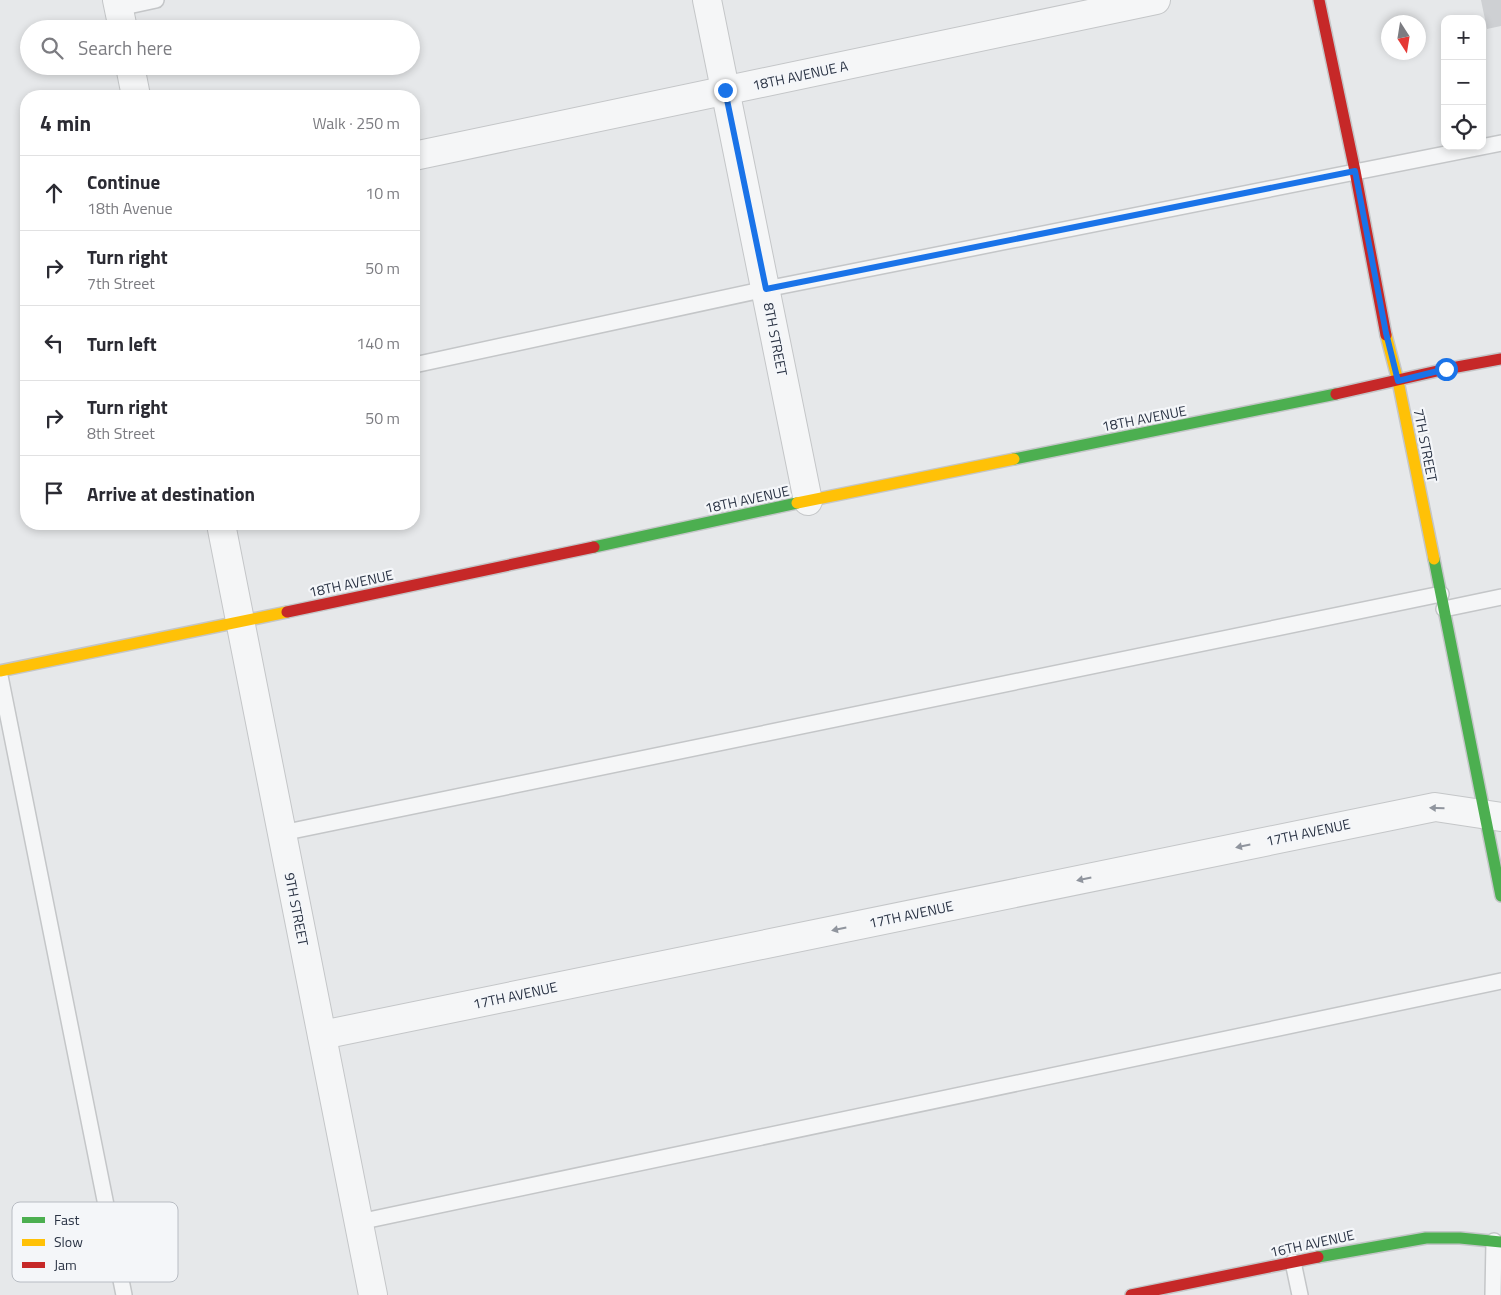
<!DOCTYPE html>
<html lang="en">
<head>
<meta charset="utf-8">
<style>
	:root { --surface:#fff; --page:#f7f7f7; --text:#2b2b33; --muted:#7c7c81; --line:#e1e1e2 }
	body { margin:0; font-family:"Titillium Web",sans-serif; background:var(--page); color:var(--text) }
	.controls { position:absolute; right:15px; top:15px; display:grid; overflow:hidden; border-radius:10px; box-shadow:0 2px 8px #0003 }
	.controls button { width:45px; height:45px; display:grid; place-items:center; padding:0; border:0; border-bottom:1px solid var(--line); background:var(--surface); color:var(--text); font:25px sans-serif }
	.compass { position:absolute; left:1381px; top:15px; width:45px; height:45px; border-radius:50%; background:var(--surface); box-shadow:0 2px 8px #0003; rotate:168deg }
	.stop { position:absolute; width:15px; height:15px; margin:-11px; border:4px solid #1a73e8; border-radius:50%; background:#fff }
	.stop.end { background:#1a73e8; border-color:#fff; box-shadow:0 1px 5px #0008 }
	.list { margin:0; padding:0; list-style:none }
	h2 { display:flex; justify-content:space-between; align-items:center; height:65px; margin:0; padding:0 20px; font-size:21px }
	h2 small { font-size:16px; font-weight:400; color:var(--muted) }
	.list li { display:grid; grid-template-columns:32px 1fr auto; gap:15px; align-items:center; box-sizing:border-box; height:75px; padding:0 20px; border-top:1px solid var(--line) }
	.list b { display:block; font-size:19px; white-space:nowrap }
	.list p { margin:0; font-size:16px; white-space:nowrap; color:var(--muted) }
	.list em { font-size:16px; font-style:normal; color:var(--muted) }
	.icon { flex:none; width:28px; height:28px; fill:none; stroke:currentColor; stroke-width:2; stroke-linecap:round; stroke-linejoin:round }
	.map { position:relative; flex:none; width:1501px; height:1295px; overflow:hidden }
	.search { position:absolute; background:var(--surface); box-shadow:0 2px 8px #0003; left:20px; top:20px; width:400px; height:55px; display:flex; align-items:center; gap:12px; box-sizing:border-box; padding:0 18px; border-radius:28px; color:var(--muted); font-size:19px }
	.panel { position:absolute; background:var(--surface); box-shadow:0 2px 8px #0003; left:20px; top:90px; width:400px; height:440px; border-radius:20px }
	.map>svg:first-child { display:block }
	.building { fill:#ced0d3 }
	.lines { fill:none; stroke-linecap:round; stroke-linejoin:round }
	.lane-casing { stroke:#c4c6c8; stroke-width:18 }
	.street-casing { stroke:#c4c6c8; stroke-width:30 }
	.fast-casing { stroke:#c4c6c8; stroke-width:14 }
	.slow-casing { stroke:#c4c6c8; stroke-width:14 }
	.jam-casing { stroke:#c4c6c8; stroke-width:14 }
	.lane { stroke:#f5f6f7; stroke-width:15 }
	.street { stroke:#f5f6f7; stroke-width:28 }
	.fast { stroke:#4caf50; stroke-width:11 }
	.slow { stroke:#ffc107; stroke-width:11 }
	.jam { stroke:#c62828; stroke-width:11 }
	.oneway { fill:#90959e }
	.route { stroke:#1a73e8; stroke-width:6 }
	.labels { text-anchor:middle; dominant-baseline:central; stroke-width:4.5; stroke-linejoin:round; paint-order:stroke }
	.street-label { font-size:14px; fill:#2b3445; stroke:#f4f6f9 }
	.key { fill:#f4f6f9; stroke:#b8bcc3; stroke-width:1 }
	.key-label { font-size:14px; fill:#2b3445 }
</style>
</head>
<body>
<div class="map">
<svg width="1501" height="1295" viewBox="0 0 1501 1295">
	<rect width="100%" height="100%" fill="#e6e8ea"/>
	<path class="building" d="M 1481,0 L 1501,0 L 1501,26 L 1487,29 Z"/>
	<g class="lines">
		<g class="lane-casing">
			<g id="lane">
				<path d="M 119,8 L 156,0"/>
				<path d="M 414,365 L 766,289 L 1501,143"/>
				<path d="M 1444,609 L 1501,597"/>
				<path d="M 0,676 L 124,1295"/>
				<path d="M 282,833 L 1441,594"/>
				<path d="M 359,1222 L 1501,981"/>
				<path d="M 1293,1262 L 1300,1295"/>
				<path d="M 1493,1295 L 1494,1241"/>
			</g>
		</g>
		<g class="street-casing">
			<g id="street">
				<path d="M 117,0 L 123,29"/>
				<path d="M 707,0 L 808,501"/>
				<path d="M 130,66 L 136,96"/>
				<path d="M 414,156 L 1156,0"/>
				<path d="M 221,524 L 373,1295"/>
				<path d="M 322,1035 L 1435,807 L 1501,817"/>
			</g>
		</g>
		<g class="fast-casing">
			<g id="fast">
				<path d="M 1014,459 L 1336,394"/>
				<path d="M 594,547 L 797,503"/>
				<path d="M 1434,559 L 1501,896"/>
				<path d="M 1318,1257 L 1426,1238 L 1460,1238 L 1501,1242"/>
			</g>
		</g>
		<g class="slow-casing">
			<g id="slow">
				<path d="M 1386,335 L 1398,381 L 1434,559"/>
				<path d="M 797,503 L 1014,459"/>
				<path d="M 0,671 L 287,612"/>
			</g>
		</g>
		<g class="jam-casing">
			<g id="jam">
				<path d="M 1319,0 L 1355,171 L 1386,335"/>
				<path d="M 1336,394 L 1446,369 L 1501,359"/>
				<path d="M 287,612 L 594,547"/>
				<path d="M 1131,1295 L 1318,1257"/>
			</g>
		</g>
		<use href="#lane" class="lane"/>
		<use href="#street" class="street"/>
		<use href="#fast" class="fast"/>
		<use href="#slow" class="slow"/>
		<use href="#jam" class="jam"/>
	</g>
	<defs><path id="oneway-solid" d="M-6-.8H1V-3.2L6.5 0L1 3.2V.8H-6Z" transform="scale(1.25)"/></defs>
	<g class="oneway">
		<use href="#oneway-solid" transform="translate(1437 808) rotate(-179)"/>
		<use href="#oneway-solid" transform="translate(1243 846) rotate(168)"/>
		<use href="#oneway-solid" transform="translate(1084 879) rotate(168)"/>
		<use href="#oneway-solid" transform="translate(839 929) rotate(168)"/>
	</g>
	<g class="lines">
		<path class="route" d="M 725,90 L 766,289 L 1355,171 L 1386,333 L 1398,381 L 1446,369"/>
	</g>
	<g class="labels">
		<g class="street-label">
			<text transform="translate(800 75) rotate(-12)">18TH AVENUE A</text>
			<text transform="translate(776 339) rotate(79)">8TH STREET</text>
			<text transform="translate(1144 418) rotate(-11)">18TH AVENUE</text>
			<text transform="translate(1426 445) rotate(79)">7TH STREET</text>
			<text transform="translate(747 499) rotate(-12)">18TH AVENUE</text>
			<text transform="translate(351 583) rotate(-12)">18TH AVENUE</text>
			<text transform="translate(1308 832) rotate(-12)">17TH AVENUE</text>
			<text transform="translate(297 909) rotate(79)">9TH STREET</text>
			<text transform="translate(911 914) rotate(-12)">17TH AVENUE</text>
			<text transform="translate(515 995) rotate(-12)">17TH AVENUE</text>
			<text transform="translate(1312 1243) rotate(-12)">16TH AVENUE</text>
		</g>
	</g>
	<rect x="12" y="1202" width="166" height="80" rx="8" class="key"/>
	<rect x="22" y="1217" width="23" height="6" fill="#4caf50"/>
	<rect x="22" y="1239" width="23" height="7" fill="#ffc107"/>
	<rect x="22" y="1262" width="23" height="6" fill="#c62828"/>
	<g class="key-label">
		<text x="54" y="1225">Fast</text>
		<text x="54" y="1247">Slow</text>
		<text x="54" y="1270">Jam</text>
	</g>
</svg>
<div class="controls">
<button>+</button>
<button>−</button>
<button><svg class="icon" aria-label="locate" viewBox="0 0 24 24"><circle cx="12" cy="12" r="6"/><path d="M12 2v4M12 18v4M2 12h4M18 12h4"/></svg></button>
</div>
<svg class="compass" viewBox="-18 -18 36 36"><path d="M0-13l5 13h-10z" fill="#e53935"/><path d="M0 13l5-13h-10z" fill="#7c7c81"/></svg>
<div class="stop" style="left:1446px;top:369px"></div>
<div class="stop end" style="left:725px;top:90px"></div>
<div class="search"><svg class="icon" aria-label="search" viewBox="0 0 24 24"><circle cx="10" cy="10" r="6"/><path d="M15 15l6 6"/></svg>Search here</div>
<section class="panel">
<h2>4 min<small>Walk · 250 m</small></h2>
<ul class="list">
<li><svg class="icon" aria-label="ahead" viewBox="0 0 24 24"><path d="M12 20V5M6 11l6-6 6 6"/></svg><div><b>Continue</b><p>18th Avenue</p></div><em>10 m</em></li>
<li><svg class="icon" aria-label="right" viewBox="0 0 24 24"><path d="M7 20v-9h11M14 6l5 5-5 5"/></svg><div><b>Turn right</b><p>7th Street</p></div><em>50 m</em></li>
<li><svg class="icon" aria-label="left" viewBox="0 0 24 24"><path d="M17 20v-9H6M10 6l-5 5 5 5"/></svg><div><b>Turn left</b></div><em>140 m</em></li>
<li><svg class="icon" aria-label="right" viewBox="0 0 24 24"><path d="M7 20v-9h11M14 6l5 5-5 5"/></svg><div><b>Turn right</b><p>8th Street</p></div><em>50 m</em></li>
<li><svg class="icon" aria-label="arrive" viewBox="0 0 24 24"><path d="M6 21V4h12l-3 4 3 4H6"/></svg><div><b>Arrive at destination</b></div></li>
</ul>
</section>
</div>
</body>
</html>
